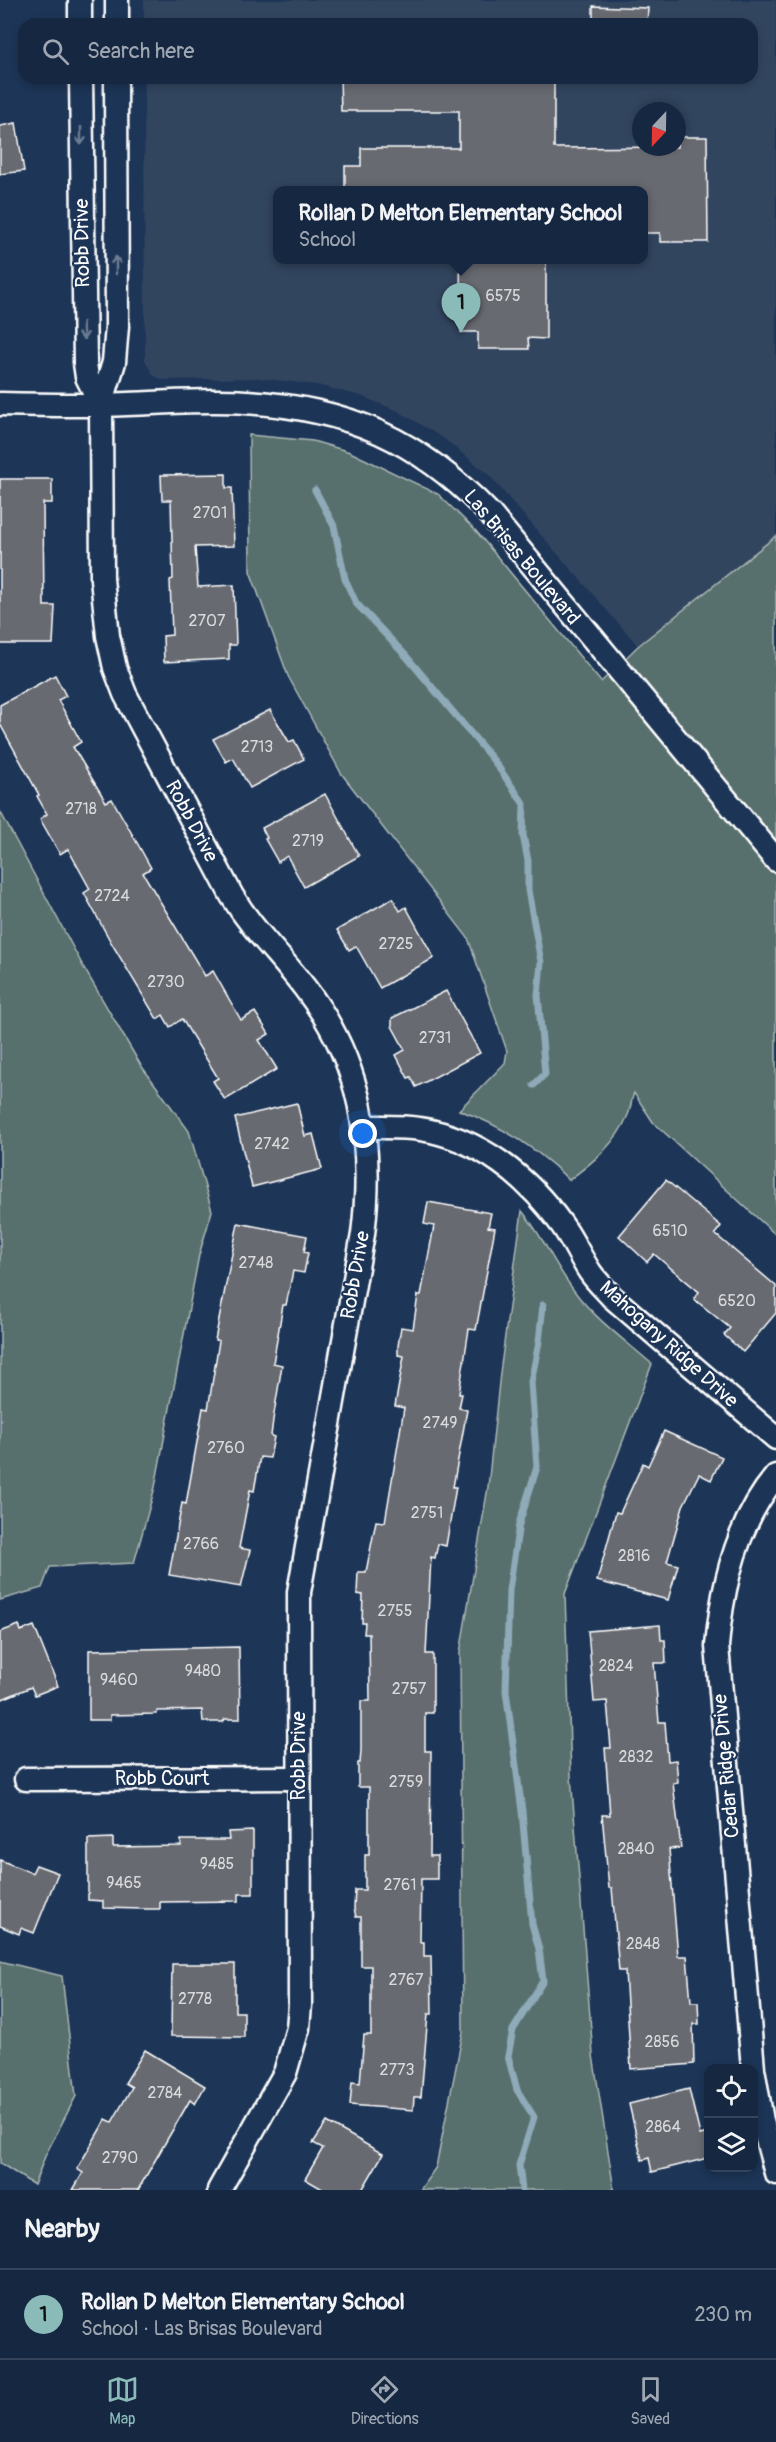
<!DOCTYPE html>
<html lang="en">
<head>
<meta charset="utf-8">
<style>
	:root { --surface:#162841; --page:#23344c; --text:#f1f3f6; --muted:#9ea6b1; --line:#35445a; --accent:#8bbbb9 }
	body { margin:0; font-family:Pangolin,sans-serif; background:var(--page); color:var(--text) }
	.controls { position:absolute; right:18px; bottom:18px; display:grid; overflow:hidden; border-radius:12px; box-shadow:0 3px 9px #0003 }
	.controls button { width:54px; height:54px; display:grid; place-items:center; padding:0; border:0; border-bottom:2px solid var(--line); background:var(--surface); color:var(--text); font:30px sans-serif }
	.compass { position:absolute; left:632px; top:102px; width:54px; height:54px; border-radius:50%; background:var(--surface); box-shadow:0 3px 9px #0003; rotate:202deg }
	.you { position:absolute; left:363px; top:1134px; width:21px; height:21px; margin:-15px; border:4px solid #fff; border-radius:50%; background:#1a73e8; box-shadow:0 0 0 9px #1a73e833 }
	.badge { display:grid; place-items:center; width:39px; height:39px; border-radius:50%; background:var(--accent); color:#111; font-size:20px; font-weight:700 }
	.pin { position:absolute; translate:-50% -50px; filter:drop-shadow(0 2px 3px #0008) }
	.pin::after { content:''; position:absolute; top:32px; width:21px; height:18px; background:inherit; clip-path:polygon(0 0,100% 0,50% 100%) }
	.popup { position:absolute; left:273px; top:186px; width:375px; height:78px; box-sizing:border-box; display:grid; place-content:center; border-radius:12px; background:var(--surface); filter:drop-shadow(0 2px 4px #0005); font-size:20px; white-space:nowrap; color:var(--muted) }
	.popup b { font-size:22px; color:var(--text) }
	.popup::after { content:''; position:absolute; left:50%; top:100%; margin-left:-12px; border:12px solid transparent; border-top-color:var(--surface) }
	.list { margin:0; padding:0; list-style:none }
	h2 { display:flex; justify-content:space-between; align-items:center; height:78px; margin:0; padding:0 24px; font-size:26px }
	h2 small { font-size:20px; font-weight:400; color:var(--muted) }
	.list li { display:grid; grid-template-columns:39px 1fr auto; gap:18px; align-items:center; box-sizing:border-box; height:90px; padding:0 24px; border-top:2px solid var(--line) }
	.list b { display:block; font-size:22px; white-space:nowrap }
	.list p { margin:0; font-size:20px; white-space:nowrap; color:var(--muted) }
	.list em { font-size:20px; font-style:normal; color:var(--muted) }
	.icon { flex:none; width:33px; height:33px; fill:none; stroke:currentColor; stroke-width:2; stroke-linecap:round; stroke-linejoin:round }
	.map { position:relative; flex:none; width:776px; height:2190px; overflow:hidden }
	.search { position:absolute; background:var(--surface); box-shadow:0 3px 9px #0003; left:18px; right:18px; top:18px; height:66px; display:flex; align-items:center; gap:15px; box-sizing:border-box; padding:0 21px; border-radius:18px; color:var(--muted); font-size:22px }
	.sheet { height:168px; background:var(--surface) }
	nav { display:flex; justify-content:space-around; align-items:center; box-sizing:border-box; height:84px; border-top:2px solid var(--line); background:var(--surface); font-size:16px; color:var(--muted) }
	nav a { display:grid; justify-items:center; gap:3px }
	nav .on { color:var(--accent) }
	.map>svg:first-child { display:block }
	.built { fill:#33455f; fill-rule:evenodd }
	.green { fill:#58706d; stroke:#acb8b6; stroke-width:1.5 }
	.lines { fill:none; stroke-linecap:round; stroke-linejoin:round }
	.stream { stroke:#8faab8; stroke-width:7 }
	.building { fill:#676a71; stroke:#fff; stroke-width:1.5 }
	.minor-casing { stroke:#fff; stroke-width:27 }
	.minor { stroke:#1d3557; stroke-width:22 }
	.oneway { stroke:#6c7c92 }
	.labels { text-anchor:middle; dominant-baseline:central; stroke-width:4.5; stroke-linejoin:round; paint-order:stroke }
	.number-label { font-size:16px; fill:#d9dadc }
	.street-label { font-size:20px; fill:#fff; stroke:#1d3557 }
</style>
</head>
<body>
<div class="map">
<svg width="776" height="2190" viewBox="0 0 776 2190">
	<rect width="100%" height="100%" fill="#1d3557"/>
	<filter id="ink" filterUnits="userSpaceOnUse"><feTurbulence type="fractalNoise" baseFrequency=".0167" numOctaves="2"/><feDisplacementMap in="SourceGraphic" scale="12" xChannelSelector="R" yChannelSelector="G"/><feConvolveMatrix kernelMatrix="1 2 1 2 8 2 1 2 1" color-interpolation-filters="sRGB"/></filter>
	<g filter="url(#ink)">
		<path class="built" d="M 144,0 L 776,0 L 776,536 L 638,646 L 487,473 L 443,438 L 398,411 L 361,396 L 317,385 L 259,378 L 162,380 L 153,375 L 145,360 L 144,78 L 752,78 L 752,24 L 144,24 ZM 641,111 L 677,111 L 677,147 L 641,147 ZM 278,190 L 644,190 L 644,260 L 278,260 Z"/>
		<g class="green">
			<path d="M 249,435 L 313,441 L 350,452 L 438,494 L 476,531 L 601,682 L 638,646 L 776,536 L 776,1235 L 653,1122 L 634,1093 C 631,1100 631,1108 628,1115 C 616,1144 593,1162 569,1180 C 538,1149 500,1125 459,1110 L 505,1063 L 507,1051 L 468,938 L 341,773 L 288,676 L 250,571 Z"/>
			<path d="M 0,811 L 84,968 L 140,1064 L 189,1131 L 212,1211 L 199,1255 L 155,1487 L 134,1563 L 50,1567 L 42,1588 L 0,1600 Z"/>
			<path d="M 522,1211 C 543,1236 555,1266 575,1292 C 596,1320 626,1341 652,1364 L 565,1594 L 571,1776 L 593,2055 L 614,2190 L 420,2190 L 436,2167 L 463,2032 L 460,1653 L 488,1487 L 500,1373 Z"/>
			<path d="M 0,1961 L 62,1976 L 76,2096 L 46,2154 L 34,2185 L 0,2163 Z"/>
		</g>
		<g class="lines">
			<g class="stream">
				<path d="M 315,490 L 334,526 L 345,579 L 356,603 L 406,656 L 494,761 L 524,804 L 523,835 L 528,861 L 528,890 L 541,962 L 538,995 L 545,1074 L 534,1085"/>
				<path d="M 522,2190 L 519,2165 L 534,2117 L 517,2090 L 508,2056 L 513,2030 L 543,1981 L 539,1949 L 532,1924 L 522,1811 L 506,1691 L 509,1590 L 519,1524 L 537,1467 L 531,1382 L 539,1342 L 543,1305"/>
			</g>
		</g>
		<g class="building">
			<path d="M 593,6 L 648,8 L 647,24 L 593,24 Z"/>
			<path d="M 340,78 L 554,78 L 554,148 L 677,147 L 677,137 L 707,137 L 708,242 L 660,242 L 660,233 L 644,233 L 644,190 L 345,190 L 345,166 L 361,166 L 361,148 L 459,148 L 459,111 L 341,111 Z"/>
			<path d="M 16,123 L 24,171 L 0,174 L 0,126 Z"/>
			<path d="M 460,260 L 546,260 L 546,339 L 528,338 L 529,349 L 478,349 L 478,332 L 461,332 Z"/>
			<path d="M 226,474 L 226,488 L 232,488 L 234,546 L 195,547 L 198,587 L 234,585 L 236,645 L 229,645 L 229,659 L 164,662 L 163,636 L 172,635 L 170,580 L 173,579 L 171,500 L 162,500 L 161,475 Z"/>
			<path d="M 0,479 L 52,479 L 52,503 L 43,503 L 44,606 L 55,606 L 53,644 L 0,644 Z"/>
			<path d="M 55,675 L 66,696 L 58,700 L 81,742 L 73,747 L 106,802 L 112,799 L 140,848 L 151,868 L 143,873 L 205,976 L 213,971 L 241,1020 L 255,1012 L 269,1034 L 259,1040 L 277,1069 L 225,1100 L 213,1081 L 218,1078 L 182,1019 L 170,1027 L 163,1015 L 157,1019 L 112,944 L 84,893 L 90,889 L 68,849 L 60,854 L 40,819 L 47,814 L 37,796 L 39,795 L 0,724 L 0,705 Z"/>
			<path d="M 270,710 L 289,742 L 294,740 L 304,759 L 250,788 L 233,758 L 226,762 L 213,739 Z"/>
			<path d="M 325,794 L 359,856 L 304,887 L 287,856 L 278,862 L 265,839 L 267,838 L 262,828 Z"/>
			<path d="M 393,898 L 400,911 L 406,907 L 434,958 L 380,988 L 356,946 L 349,950 L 337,930 Z"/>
			<path d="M 446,991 L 480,1053 L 416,1087 L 411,1077 L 408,1078 L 396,1055 L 405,1050 L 392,1026 L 392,1018 Z"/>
			<path d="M 297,1103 L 305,1136 L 313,1134 L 322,1169 L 252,1187 L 235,1118 Z"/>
			<path d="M 666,1180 L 721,1226 L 715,1234 L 776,1286 L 776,1313 L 743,1352 L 724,1335 L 730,1328 L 694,1299 L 699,1292 L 654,1254 L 647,1262 L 619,1236 Z"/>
			<path d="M 428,1202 L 491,1213 L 488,1227 L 495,1228 L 476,1330 L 469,1329 L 459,1394 L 462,1394 L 459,1408 L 467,1410 L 453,1487 L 456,1487 L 446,1546 L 438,1544 L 435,1558 L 431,1557 L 426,1654 L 433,1654 L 433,1713 L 425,1713 L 425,1751 L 431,1751 L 430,1856 L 437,1856 L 437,1879 L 421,1879 L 420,1942 L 424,1942 L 424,1956 L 431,1956 L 432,2014 L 428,2014 L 421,2097 L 414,2097 L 413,2110 L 350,2105 L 352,2082 L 360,2083 L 364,2035 L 371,2035 L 371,1966 L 361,1966 L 361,1917 L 356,1917 L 354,1908 L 355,1890 L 365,1890 L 365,1855 L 369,1855 L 369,1787 L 358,1787 L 358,1763 L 360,1763 L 361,1750 L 361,1701 L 370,1701 L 369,1634 L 364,1634 L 365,1623 L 362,1623 L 363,1595 L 357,1594 L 358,1572 L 366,1572 L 376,1521 L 385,1522 L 404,1408 L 395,1406 L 404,1356 L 398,1355 L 398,1346 L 401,1327 L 413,1329 L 418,1295 L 421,1295 L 434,1226 L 424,1224 Z"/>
			<path d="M 238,1223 L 307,1236 L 304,1252 L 308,1253 L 304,1273 L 293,1271 L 286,1305 L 283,1305 L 273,1363 L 282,1365 L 273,1420 L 271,1436 L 274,1437 L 270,1458 L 260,1457 L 254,1491 L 250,1490 L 239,1548 L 250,1550 L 241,1587 L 169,1575 L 182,1503 L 186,1504 L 203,1408 L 208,1409 L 219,1341 L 215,1340 Z"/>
			<path d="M 664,1431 L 722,1457 L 711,1480 L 699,1474 L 683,1506 L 667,1562 L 678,1565 L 668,1600 L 597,1581 L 616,1512 L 620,1513 L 643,1463 L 648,1466 Z"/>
			<path d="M 19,1625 L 21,1631 L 34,1626 L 58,1686 L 35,1695 L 31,1687 L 0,1700 L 0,1632 Z"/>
			<path d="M 660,1625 L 661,1640 L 665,1640 L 666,1663 L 654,1663 L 659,1722 L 665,1722 L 668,1761 L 676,1760 L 678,1782 L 673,1783 L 681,1848 L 669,1849 L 678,1956 L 687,1956 L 691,2002 L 698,2002 L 699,2024 L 693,2024 L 694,2064 L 631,2069 L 625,1971 L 619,1971 L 612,1888 L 609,1888 L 602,1815 L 610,1815 L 605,1748 L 611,1748 L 607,1701 L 594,1702 L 588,1631 Z"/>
			<path d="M 239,1647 L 240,1719 L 225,1719 L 223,1722 L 203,1722 L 202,1710 L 157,1711 L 156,1714 L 110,1715 L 110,1720 L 89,1720 L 89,1650 Z"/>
			<path d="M 253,1831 L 253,1894 L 239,1894 L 239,1901 L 160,1902 L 160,1909 L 142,1909 L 103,1908 L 103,1901 L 88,1900 L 88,1839 L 113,1838 L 113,1847 L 181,1846 L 181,1840 L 229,1840 L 228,1832 Z"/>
			<path d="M 0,1860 L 32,1873 L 36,1865 L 58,1873 L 34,1933 L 21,1928 L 19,1934 L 0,1926 Z"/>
			<path d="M 172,1964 L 235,1964 L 235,2012 L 244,2012 L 244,2037 L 171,2036 Z"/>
			<path d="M 145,2050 L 205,2086 L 195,2104 L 190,2100 L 138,2190 L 73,2190 L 83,2173 L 77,2169 L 106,2119 L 112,2122 L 132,2087 L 125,2083 Z"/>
			<path d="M 689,2089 L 700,2135 L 708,2133 L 708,2158 L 652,2172 L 649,2158 L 642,2160 L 629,2104 Z"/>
			<path d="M 327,2122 L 383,2154 L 362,2190 L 324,2190 L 305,2179 L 323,2148 L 313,2143 Z"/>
		</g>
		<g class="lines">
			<g class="minor-casing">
				<g id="minor">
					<path d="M 80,0 L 80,24"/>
					<path d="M 117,24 L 117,0"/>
					<path d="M 81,78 L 85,363 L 87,377 L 101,405"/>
					<path d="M 116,78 L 117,326 L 114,362 L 101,405 L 102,579 L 108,636 L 115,668 L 125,694 L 232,896 C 254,932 280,955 305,988 C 362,1062 374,1144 363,1234 L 299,1592 L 300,2005 L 298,2028 L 285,2073 L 219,2190"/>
					<path d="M 0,404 C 42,405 85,406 127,404 C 166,403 206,399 245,402 C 348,408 419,440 490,514 L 776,860"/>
					<path d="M 365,1127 C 383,1127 402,1126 420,1129 C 479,1138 528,1177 562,1225 C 573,1240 580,1257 590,1272 C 596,1281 605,1289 612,1297 L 776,1438"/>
					<path d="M 26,1779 L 298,1778"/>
					<path d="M 753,2068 L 717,1646 C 722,1587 737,1522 776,1476"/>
					<path d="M 754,2074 L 762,2121 L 776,2173"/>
				</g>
			</g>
			<use href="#minor" class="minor"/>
		</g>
		<defs><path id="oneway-shaft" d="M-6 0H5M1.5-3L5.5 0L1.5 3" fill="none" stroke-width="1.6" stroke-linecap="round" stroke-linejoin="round" transform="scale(1.5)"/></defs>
		<g class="oneway">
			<use href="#oneway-shaft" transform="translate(81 136) rotate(90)"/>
			<use href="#oneway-shaft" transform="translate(116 265) rotate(-90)"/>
			<use href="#oneway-shaft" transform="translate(83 331) rotate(87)"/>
		</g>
	</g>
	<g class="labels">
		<g class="number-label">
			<text x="503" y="296">6575</text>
			<text x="210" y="513">2701</text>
			<text x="207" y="621">2707</text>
			<text x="257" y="747">2713</text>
			<text x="81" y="809">2718</text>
			<text x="308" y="841">2719</text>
			<text x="112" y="896">2724</text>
			<text x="396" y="944">2725</text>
			<text x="166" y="982">2730</text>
			<text x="435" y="1038">2731</text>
			<text x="272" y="1144">2742</text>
			<text x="670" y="1231">6510</text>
			<text x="256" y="1263">2748</text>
			<text x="737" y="1301">6520</text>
			<text x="440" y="1423">2749</text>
			<text x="226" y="1448">2760</text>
			<text x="427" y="1513">2751</text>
			<text x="201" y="1544">2766</text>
			<text x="634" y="1556">2816</text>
			<text x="395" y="1611">2755</text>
			<text x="616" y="1666">2824</text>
			<text x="203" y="1671">9480</text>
			<text x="119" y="1680">9460</text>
			<text x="409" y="1689">2757</text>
			<text x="636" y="1757">2832</text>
			<text x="406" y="1782">2759</text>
			<text x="636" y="1849">2840</text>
			<text x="217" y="1864">9485</text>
			<text x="124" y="1883">9465</text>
			<text x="400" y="1885">2761</text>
			<text x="643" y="1944">2848</text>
			<text x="406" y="1980">2767</text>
			<text x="195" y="1999">2778</text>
			<text x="662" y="2042">2856</text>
			<text x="397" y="2070">2773</text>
			<text x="165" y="2093">2784</text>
			<text x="663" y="2127">2864</text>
			<text x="120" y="2158">2790</text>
		</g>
		<g class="street-label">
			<text transform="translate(82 243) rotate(-91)">Robb Drive</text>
			<text transform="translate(522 557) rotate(50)">Las Brisas Boulevard</text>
			<text transform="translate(192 821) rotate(62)">Robb Drive</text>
			<text transform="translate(355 1275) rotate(-80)">Robb Drive</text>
			<text transform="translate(669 1344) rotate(42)">Mahogany Ridge Drive</text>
			<text transform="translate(298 1756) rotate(-90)">Robb Drive</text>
			<text transform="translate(726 1766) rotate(-95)">Cedar Ridge Drive</text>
			<text x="162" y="1778">Robb Court</text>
		</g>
	</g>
</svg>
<div class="controls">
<button><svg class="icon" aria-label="locate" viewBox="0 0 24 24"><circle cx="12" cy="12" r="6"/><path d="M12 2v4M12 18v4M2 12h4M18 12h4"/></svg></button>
<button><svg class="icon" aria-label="layers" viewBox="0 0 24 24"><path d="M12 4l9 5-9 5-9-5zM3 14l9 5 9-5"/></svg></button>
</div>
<svg class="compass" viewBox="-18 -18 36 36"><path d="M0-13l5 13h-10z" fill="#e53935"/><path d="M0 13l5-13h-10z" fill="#9ea6b1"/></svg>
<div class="you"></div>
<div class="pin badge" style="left:461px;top:333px">1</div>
<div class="popup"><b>Rollan D Melton Elementary School</b>School</div>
<div class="search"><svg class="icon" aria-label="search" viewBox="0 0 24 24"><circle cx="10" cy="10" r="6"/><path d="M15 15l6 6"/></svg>Search here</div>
</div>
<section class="sheet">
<h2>Nearby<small></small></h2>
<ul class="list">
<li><span class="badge">1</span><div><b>Rollan D Melton Elementary School</b><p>School · Las Brisas Boulevard</p></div><em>230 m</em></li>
</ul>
</section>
<nav>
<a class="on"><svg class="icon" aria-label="map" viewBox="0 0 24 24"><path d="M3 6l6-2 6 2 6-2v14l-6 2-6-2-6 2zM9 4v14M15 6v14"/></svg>Map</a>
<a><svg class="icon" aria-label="directions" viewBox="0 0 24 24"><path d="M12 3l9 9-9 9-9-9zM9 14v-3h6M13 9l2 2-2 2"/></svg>Directions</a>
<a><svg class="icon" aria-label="saved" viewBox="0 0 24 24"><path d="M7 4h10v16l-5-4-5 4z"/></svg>Saved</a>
</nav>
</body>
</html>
